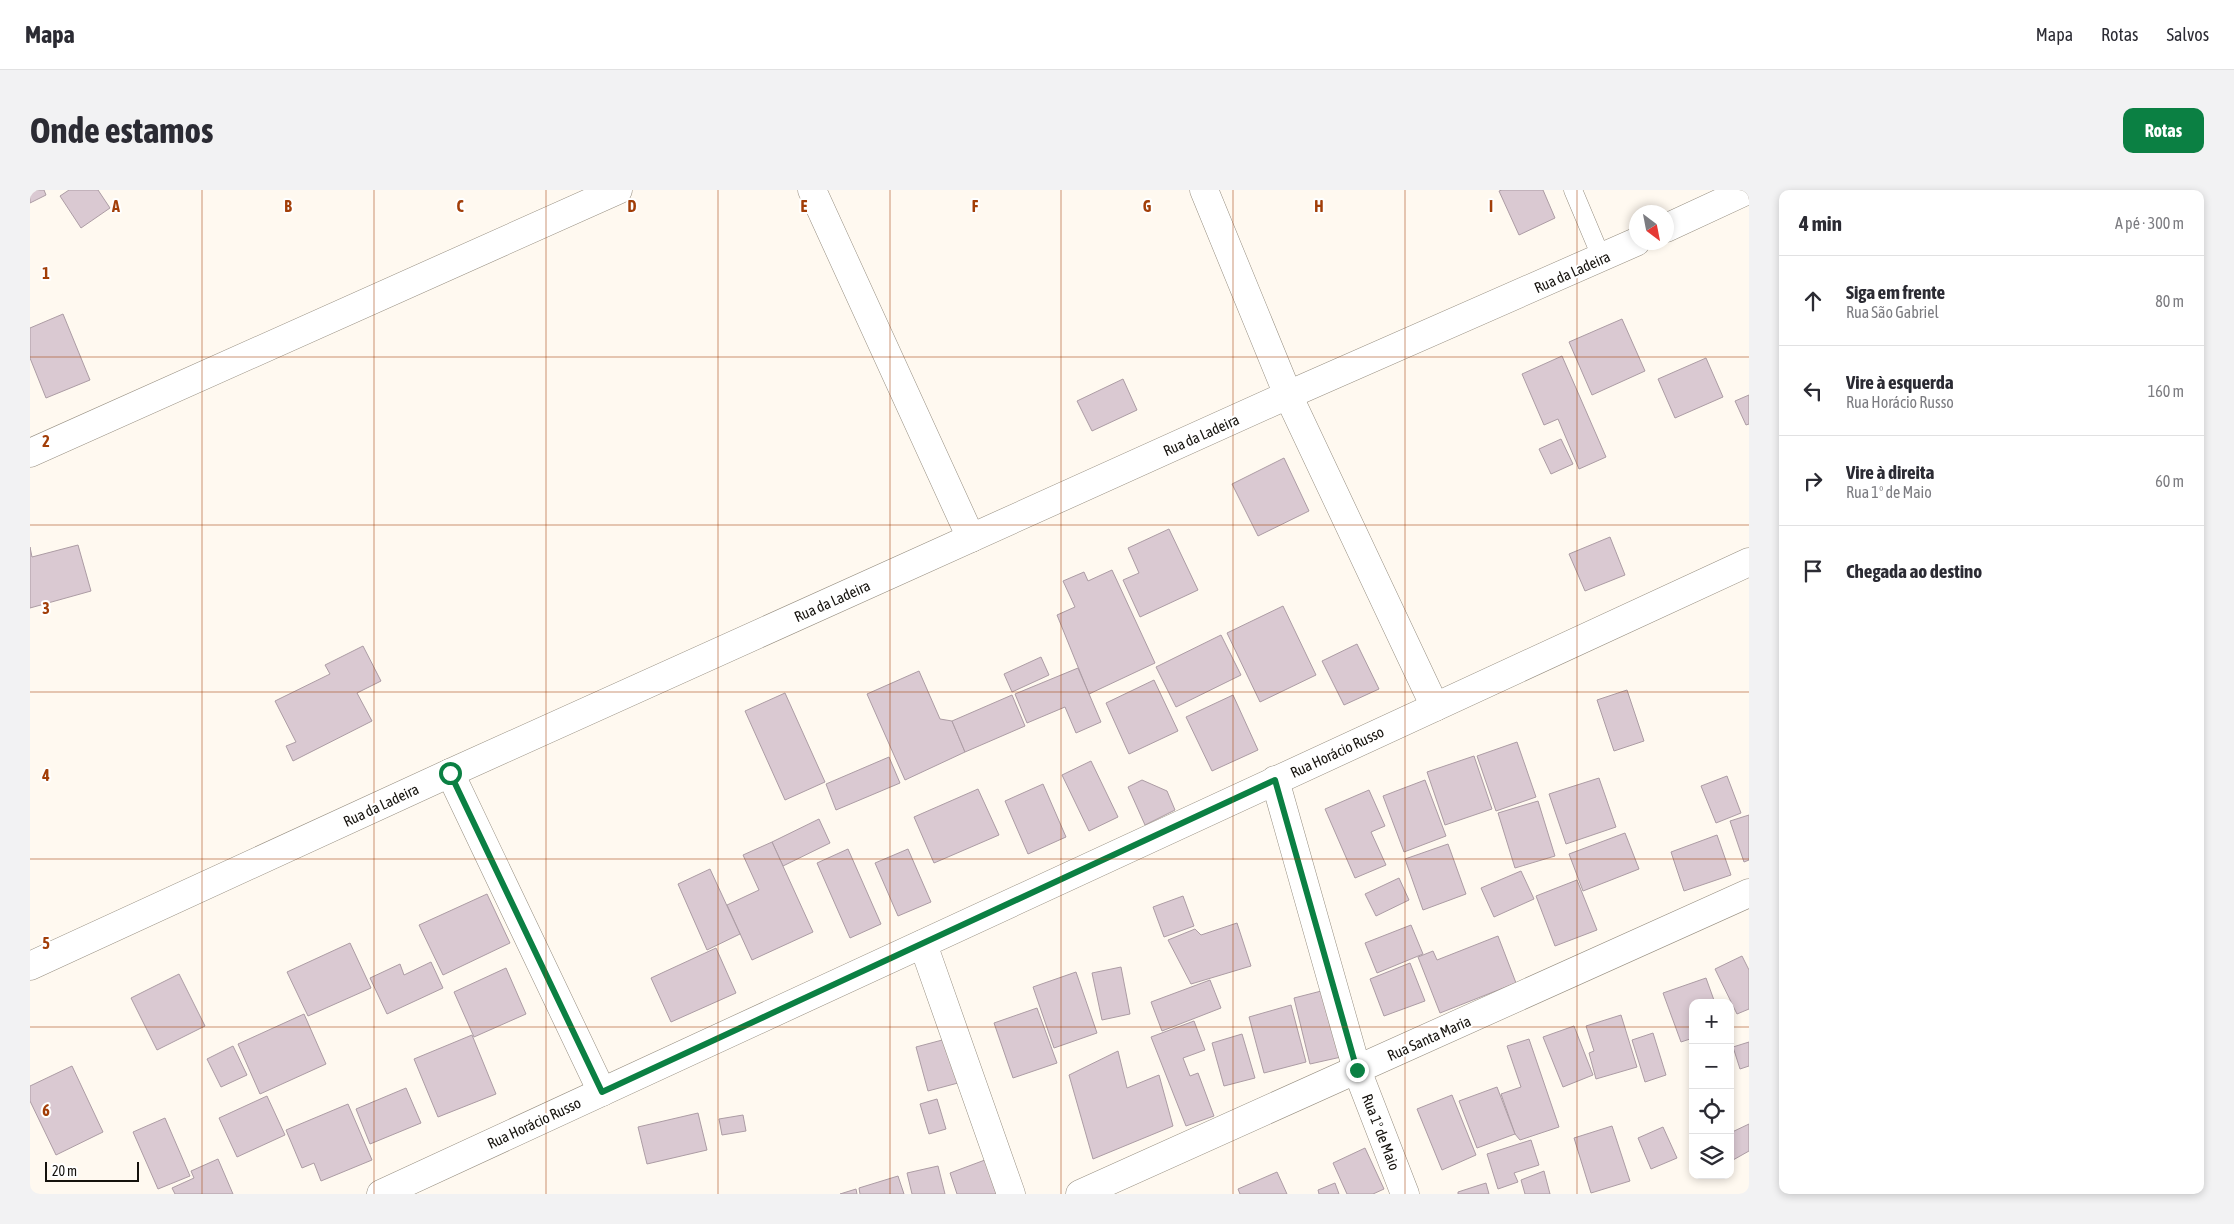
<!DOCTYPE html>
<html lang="pt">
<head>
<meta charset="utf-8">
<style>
	:root { --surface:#fff; --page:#f2f2f3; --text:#2b2b33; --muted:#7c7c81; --line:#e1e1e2; --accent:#0b8043 }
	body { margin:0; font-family:"Asap Condensed",sans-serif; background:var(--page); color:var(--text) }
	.controls { position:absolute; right:15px; bottom:15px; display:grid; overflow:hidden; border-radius:10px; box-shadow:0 2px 8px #0003 }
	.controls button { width:45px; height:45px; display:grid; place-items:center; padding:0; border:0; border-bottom:1px solid var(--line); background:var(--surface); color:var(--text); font:25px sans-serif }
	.compass { position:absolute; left:1599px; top:15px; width:45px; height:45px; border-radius:50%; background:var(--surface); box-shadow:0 2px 8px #0003; rotate:148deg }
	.scale { position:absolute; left:15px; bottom:12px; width:94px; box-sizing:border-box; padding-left:5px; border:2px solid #15120d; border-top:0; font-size:14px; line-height:18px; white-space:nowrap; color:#15120d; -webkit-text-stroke:4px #fff; paint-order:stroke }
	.stop { position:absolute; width:15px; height:15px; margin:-11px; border:4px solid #0b8043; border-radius:50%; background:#fff }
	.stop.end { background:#0b8043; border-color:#fff; box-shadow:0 1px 5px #0008 }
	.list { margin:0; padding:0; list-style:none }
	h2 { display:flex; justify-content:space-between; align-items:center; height:65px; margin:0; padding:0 20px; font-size:21px }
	h2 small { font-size:16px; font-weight:400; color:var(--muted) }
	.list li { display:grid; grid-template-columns:32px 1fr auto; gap:15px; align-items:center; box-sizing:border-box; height:90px; padding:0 20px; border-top:1px solid var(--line) }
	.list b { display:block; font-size:19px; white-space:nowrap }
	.list p { margin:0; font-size:16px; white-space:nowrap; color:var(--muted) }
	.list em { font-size:16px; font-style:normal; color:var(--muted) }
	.icon { flex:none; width:28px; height:28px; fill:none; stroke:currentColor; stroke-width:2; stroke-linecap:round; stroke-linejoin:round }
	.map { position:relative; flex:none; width:1719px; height:1004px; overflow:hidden; border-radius:10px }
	header { display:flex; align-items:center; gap:30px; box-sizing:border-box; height:70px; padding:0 25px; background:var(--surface); border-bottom:1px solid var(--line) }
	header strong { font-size:24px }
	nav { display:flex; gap:28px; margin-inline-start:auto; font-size:18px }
	.intro { display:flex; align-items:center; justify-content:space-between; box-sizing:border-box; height:120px; padding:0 30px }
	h1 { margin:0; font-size:35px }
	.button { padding:12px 22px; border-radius:10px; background:var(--accent); color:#fff; font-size:18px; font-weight:700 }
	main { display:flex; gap:30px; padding:0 30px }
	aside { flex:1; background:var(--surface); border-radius:10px; box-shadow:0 2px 8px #0003 }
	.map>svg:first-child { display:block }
	.building { fill:#dac9d2; stroke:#ac9ca4 }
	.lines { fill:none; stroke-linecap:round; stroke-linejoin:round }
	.service-casing { stroke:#968e80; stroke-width:19 }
	.minor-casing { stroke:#968e80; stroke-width:29 }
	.service { stroke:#fff; stroke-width:18 }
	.minor { stroke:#fff; stroke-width:28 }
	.route { stroke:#0b8043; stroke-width:6 }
	.grid { fill:none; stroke:#a23e08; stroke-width:1; stroke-opacity:0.55 }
	.labels { text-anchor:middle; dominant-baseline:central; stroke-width:4; stroke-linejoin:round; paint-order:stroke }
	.street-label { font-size:15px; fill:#15120d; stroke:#fff }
	.grid-label { font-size:16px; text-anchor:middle; font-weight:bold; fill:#a23e08; stroke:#fff; stroke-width:4; stroke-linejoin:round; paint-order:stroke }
</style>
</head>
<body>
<header>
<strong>Mapa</strong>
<nav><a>Mapa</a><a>Rotas</a><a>Salvos</a></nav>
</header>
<div class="intro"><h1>Onde estamos</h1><a class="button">Rotas</a></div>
<main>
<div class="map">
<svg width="1719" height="1004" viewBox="0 0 1719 1004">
	<rect width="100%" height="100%" fill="#fff9f0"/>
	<g class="building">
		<path d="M 0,0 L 14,0 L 16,5 L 0,13 Z"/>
		<path d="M 39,0 L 68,0 L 80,18 L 51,38 L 30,6 Z"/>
		<path d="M 1472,0 L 1513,0 L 1525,28 L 1489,45 L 1469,1 Z"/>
		<path d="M 33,124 L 60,190 L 16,208 L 0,168 L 0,138 Z"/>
		<path d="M 1592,129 L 1615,181 L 1562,205 L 1539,152 Z"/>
		<path d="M 1532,166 L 1576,267 L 1549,279 L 1528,229 L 1514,235 L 1492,184 Z"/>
		<path d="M 1676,168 L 1693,207 L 1645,228 L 1628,189 Z"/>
		<path d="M 1093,189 L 1107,220 L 1062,241 L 1047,211 Z"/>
		<path d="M 1719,205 L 1719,234 L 1716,235 L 1705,211 Z"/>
		<path d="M 1531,249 L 1543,274 L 1521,284 L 1509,259 Z"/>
		<path d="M 1254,268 L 1279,321 L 1228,346 L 1202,294 Z"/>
		<path d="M 1139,339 L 1168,400 L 1110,427 L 1093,390 L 1109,383 L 1098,358 Z"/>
		<path d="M 1580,347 L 1595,385 L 1555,401 L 1539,364 Z"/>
		<path d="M 48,355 L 61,401 L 0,418 L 0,357 L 2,367 Z"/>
		<path d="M 1082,380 L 1125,473 L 1059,504 L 1027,425 L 1045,417 L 1033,391 L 1054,382 L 1058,391 Z"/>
		<path d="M 1253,416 L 1286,485 L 1230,512 L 1197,443 Z"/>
		<path d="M 1191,445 L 1211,485 L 1146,517 L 1126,477 Z"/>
		<path d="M 1327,454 L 1349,499 L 1314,515 L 1292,471 Z"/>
		<path d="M 333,456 L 351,491 L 327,503 L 342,531 L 263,571 L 256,556 L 266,552 L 245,511 L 300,484 L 295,475 Z"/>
		<path d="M 1011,467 L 1019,485 L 982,502 L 974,484 Z"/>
		<path d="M 1048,478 L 1071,532 L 1046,543 L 1035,517 L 997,533 L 985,504 Z"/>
		<path d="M 889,481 L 910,529 L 922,531 L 935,562 L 875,590 L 837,504 Z"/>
		<path d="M 1124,490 L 1148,541 L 1099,564 L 1076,513 Z"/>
		<path d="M 1597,500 L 1614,551 L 1584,561 L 1567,510 Z"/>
		<path d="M 755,503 L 795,592 L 755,610 L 715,521 Z"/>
		<path d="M 982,505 L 995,536 L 935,562 L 922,531 Z"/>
		<path d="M 1203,505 L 1228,560 L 1182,581 L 1156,527 Z"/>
		<path d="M 1487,552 L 1506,607 L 1466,621 L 1447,566 Z"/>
		<path d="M 1444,566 L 1462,619 L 1415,635 L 1397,582 Z"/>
		<path d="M 859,567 L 870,593 L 806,620 L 796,594 Z"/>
		<path d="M 1061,571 L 1088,627 L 1059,641 L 1032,585 Z"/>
		<path d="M 1697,586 L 1711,623 L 1686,633 L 1671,596 Z"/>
		<path d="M 1569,588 L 1586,637 L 1536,654 L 1519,604 Z"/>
		<path d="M 1112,590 L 1137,601 L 1145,620 L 1115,635 L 1098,597 Z"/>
		<path d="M 1395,590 L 1416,646 L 1374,662 L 1353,606 Z"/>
		<path d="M 1013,594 L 1036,647 L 998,664 L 975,611 Z"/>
		<path d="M 948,599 L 969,645 L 904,673 L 884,627 Z"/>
		<path d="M 1339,600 L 1355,636 L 1341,642 L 1356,675 L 1325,688 L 1295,619 Z"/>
		<path d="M 1508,611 L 1525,666 L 1485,678 L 1468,623 Z"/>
		<path d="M 1719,625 L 1719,670 L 1714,672 L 1700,631 Z"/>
		<path d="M 789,629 L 800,653 L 753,676 L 742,652 Z"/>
		<path d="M 1595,643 L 1609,679 L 1553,701 L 1539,664 Z"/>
		<path d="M 1687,645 L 1701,685 L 1654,701 L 1641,662 Z"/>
		<path d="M 742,652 L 783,742 L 722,770 L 697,715 L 729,700 L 713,665 Z"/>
		<path d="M 1418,654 L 1436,704 L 1393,720 L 1375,669 Z"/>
		<path d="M 818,659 L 851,734 L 820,748 L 787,673 Z"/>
		<path d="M 878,659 L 901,712 L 868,726 L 845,673 Z"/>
		<path d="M 680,679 L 710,744 L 677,760 L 648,694 Z"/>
		<path d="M 1491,681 L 1504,709 L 1464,727 L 1451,698 Z"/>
		<path d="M 1369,688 L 1379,710 L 1346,726 L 1335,704 Z"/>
		<path d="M 1547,690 L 1567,740 L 1525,756 L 1506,706 Z"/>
		<path d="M 457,704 L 480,753 L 413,785 L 389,735 Z"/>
		<path d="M 1153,706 L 1164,736 L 1134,747 L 1123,717 Z"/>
		<path d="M 1207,733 L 1221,776 L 1161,794 L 1138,750 L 1165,739 L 1171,745 Z"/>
		<path d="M 1381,735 L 1393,764 L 1347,783 L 1335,753 Z"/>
		<path d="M 1468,746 L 1486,793 L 1410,823 L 1388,767 L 1403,761 L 1407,770 Z"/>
		<path d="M 320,753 L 341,798 L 278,826 L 257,782 Z"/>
		<path d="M 686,758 L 706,803 L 641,832 L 621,788 Z"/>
		<path d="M 1712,766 L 1719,780 L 1719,819 L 1707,824 L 1685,779 Z"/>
		<path d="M 401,772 L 413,798 L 357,824 L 340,788 L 370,774 L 374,785 Z"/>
		<path d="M 1380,773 L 1395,811 L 1354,826 L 1340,789 Z"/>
		<path d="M 1091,777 L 1100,824 L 1072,830 L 1062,783 Z"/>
		<path d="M 476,778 L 496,824 L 444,847 L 424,802 Z"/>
		<path d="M 1046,782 L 1067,843 L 1024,858 L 1003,797 Z"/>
		<path d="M 149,784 L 175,836 L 127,860 L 101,808 Z"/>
		<path d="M 1676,788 L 1685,813 L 1663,813 L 1663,848 L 1651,852 L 1633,803 Z"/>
		<path d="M 1180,790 L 1191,818 L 1132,841 L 1121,812 Z"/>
		<path d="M 1303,798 L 1320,865 L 1280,874 L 1264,808 Z"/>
		<path d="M 1261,815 L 1276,872 L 1234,883 L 1219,827 Z"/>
		<path d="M 1007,818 L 1027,873 L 983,888 L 964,833 Z"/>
		<path d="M 274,824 L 296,874 L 230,904 L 208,854 Z"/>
		<path d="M 1591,825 L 1607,877 L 1566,889 L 1559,863 L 1564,861 L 1556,836 Z"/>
		<path d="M 1164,831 L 1175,860 L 1153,868 L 1160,886 L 1168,883 L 1184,926 L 1156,936 L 1121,847 Z"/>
		<path d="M 1544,836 L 1563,885 L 1533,897 L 1513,847 Z"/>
		<path d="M 1623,843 L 1636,885 L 1615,892 L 1602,850 Z"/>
		<path d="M 1212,844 L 1225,888 L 1194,896 L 1182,853 Z"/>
		<path d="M 442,845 L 466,904 L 408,927 L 384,869 Z"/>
		<path d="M 916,849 L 928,893 L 898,901 L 886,857 Z"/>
		<path d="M 1499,849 L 1529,937 L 1490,950 L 1485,944 L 1471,904 L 1491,897 L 1477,856 Z"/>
		<path d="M 1719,852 L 1719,876 L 1710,879 L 1703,857 Z"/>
		<path d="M 203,856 L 217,885 L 191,897 L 177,869 Z"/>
		<path d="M 1088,861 L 1097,898 L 1129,885 L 1143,936 L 1063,969 L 1039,885 Z"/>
		<path d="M 42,876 L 73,942 L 26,965 L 0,911 L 0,896 Z"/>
		<path d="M 1467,897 L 1485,944 L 1447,958 L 1429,911 Z"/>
		<path d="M 376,898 L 391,933 L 340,954 L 326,919 Z"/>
		<path d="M 1422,905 L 1446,965 L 1412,980 L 1387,919 Z"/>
		<path d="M 237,906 L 255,945 L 207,967 L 189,928 Z"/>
		<path d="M 907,909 L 916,939 L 899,944 L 890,914 Z"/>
		<path d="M 318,914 L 342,970 L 291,991 L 284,973 L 272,978 L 256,940 Z"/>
		<path d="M 668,923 L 677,960 L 617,974 L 608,937 Z"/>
		<path d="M 713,925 L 716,941 L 692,945 L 689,929 Z"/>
		<path d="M 135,928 L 160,986 L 128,999 L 103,942 Z"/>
		<path d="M 1719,934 L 1719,961 L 1703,970 L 1700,965 L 1700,943 Z"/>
		<path d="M 1582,936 L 1600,991 L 1561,1003 L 1544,948 Z"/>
		<path d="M 1633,937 L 1647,968 L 1621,979 L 1608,948 Z"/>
		<path d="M 1501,950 L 1509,975 L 1484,983 L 1488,992 L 1468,999 L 1457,964 Z"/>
		<path d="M 1335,958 L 1354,999 L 1343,1004 L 1317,1004 L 1303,973 Z"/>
		<path d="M 963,967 L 976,1004 L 927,1004 L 920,983 Z"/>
		<path d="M 188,969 L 203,1004 L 145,1004 L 142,998 L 164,988 L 161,981 Z"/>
		<path d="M 908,976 L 915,1004 L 882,1004 L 877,983 Z"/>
		<path d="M 1514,981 L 1520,1004 L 1495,1004 L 1491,990 Z"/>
		<path d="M 1247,982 L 1257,1004 L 1210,1004 L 1208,999 Z"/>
		<path d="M 868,986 L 874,1004 L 830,1004 L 829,998 Z"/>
		<path d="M 1305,993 L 1309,1004 L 1289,1004 L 1288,1000 Z"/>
		<path d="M 1456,993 L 1459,1004 L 1428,1004 L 1428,1002 Z"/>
		<path d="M 826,999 L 827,1004 L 810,1004 Z"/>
	</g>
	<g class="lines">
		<g class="service-casing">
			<path id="service" d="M 1543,0 L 1572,69"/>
		</g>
		<g class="minor-casing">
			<g id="minor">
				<path d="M 782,0 L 941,348"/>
				<path d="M 1174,0 L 1258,205 L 1405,517"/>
				<path d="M 1636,38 L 1718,0"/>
				<path d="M 0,263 L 588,0"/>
				<path d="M 420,583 L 572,902"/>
				<path d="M 1245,590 L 1327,880 L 1375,1004"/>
				<path d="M 893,754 L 981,1004"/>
				<path d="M 0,776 L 420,583 L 1258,205 L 1606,52"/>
				<path d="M 351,1004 L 1719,372"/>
				<path d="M 1050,1004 L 1719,703"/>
			</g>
		</g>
		<use href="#service" class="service"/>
		<use href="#minor" class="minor"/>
	</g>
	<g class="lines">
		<path class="route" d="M 420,583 L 572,902 L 1245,590 L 1327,880"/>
	</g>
	<path class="grid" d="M 172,0 L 172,1004M 344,0 L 344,1004M 516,0 L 516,1004M 688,0 L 688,1004M 860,0 L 860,1004M 1031,0 L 1031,1004M 1203,0 L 1203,1004M 1375,0 L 1375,1004M 1547,0 L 1547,1004M 0,167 L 1719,167M 0,335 L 1719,335M 0,502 L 1719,502M 0,669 L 1719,669M 0,837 L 1663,837M 1700,837 L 1719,837"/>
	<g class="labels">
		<g class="street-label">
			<text transform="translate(1542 82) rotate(-24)">Rua da Ladeira</text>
			<text transform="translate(1171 245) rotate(-24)">Rua da Ladeira</text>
			<text transform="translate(802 411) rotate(-24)">Rua da Ladeira</text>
			<text transform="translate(1307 562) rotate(-25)">Rua Horácio Russo</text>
			<text transform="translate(351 615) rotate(-25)">Rua da Ladeira</text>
			<text transform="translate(1399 848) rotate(-24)">Rua Santa Maria</text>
			<text transform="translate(504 933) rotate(-25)">Rua Horácio Russo</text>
			<text transform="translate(1351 942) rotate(69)">Rua 1º de Maio</text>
		</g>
	</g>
	<g class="grid-label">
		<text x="86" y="22">A</text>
		<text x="258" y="22">B</text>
		<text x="430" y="22">C</text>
		<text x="602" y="22">D</text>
		<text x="774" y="22">E</text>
		<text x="945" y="22">F</text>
		<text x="1117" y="22">G</text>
		<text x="1289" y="22">H</text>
		<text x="1461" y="22">I</text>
		<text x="16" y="89">1</text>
		<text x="16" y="257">2</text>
		<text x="16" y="424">3</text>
		<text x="16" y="591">4</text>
		<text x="16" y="759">5</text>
		<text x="16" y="926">6</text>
	</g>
</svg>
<div class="controls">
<button>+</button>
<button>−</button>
<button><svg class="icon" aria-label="locate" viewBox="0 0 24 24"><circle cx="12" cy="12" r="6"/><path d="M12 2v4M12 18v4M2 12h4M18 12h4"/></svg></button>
<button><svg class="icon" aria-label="layers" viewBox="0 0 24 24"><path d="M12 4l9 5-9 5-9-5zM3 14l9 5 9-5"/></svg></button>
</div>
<svg class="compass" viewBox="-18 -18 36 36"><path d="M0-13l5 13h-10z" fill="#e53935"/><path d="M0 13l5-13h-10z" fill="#7c7c81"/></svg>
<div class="scale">20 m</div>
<div class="stop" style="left:420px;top:583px"></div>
<div class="stop end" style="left:1327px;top:880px"></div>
</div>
<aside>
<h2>4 min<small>A pé · 300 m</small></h2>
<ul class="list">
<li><svg class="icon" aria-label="ahead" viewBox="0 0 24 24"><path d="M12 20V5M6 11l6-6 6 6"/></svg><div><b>Siga em frente</b><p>Rua São Gabriel</p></div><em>80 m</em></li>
<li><svg class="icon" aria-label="left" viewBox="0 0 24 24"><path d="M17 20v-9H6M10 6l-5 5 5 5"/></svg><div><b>Vire à esquerda</b><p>Rua Horácio Russo</p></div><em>160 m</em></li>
<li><svg class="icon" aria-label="right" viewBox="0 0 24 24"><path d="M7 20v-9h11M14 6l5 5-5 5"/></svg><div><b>Vire à direita</b><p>Rua 1º de Maio</p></div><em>60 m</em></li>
<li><svg class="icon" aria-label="arrive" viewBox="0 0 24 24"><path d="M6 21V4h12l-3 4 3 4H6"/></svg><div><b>Chegada ao destino</b></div></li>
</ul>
</aside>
</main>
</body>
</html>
